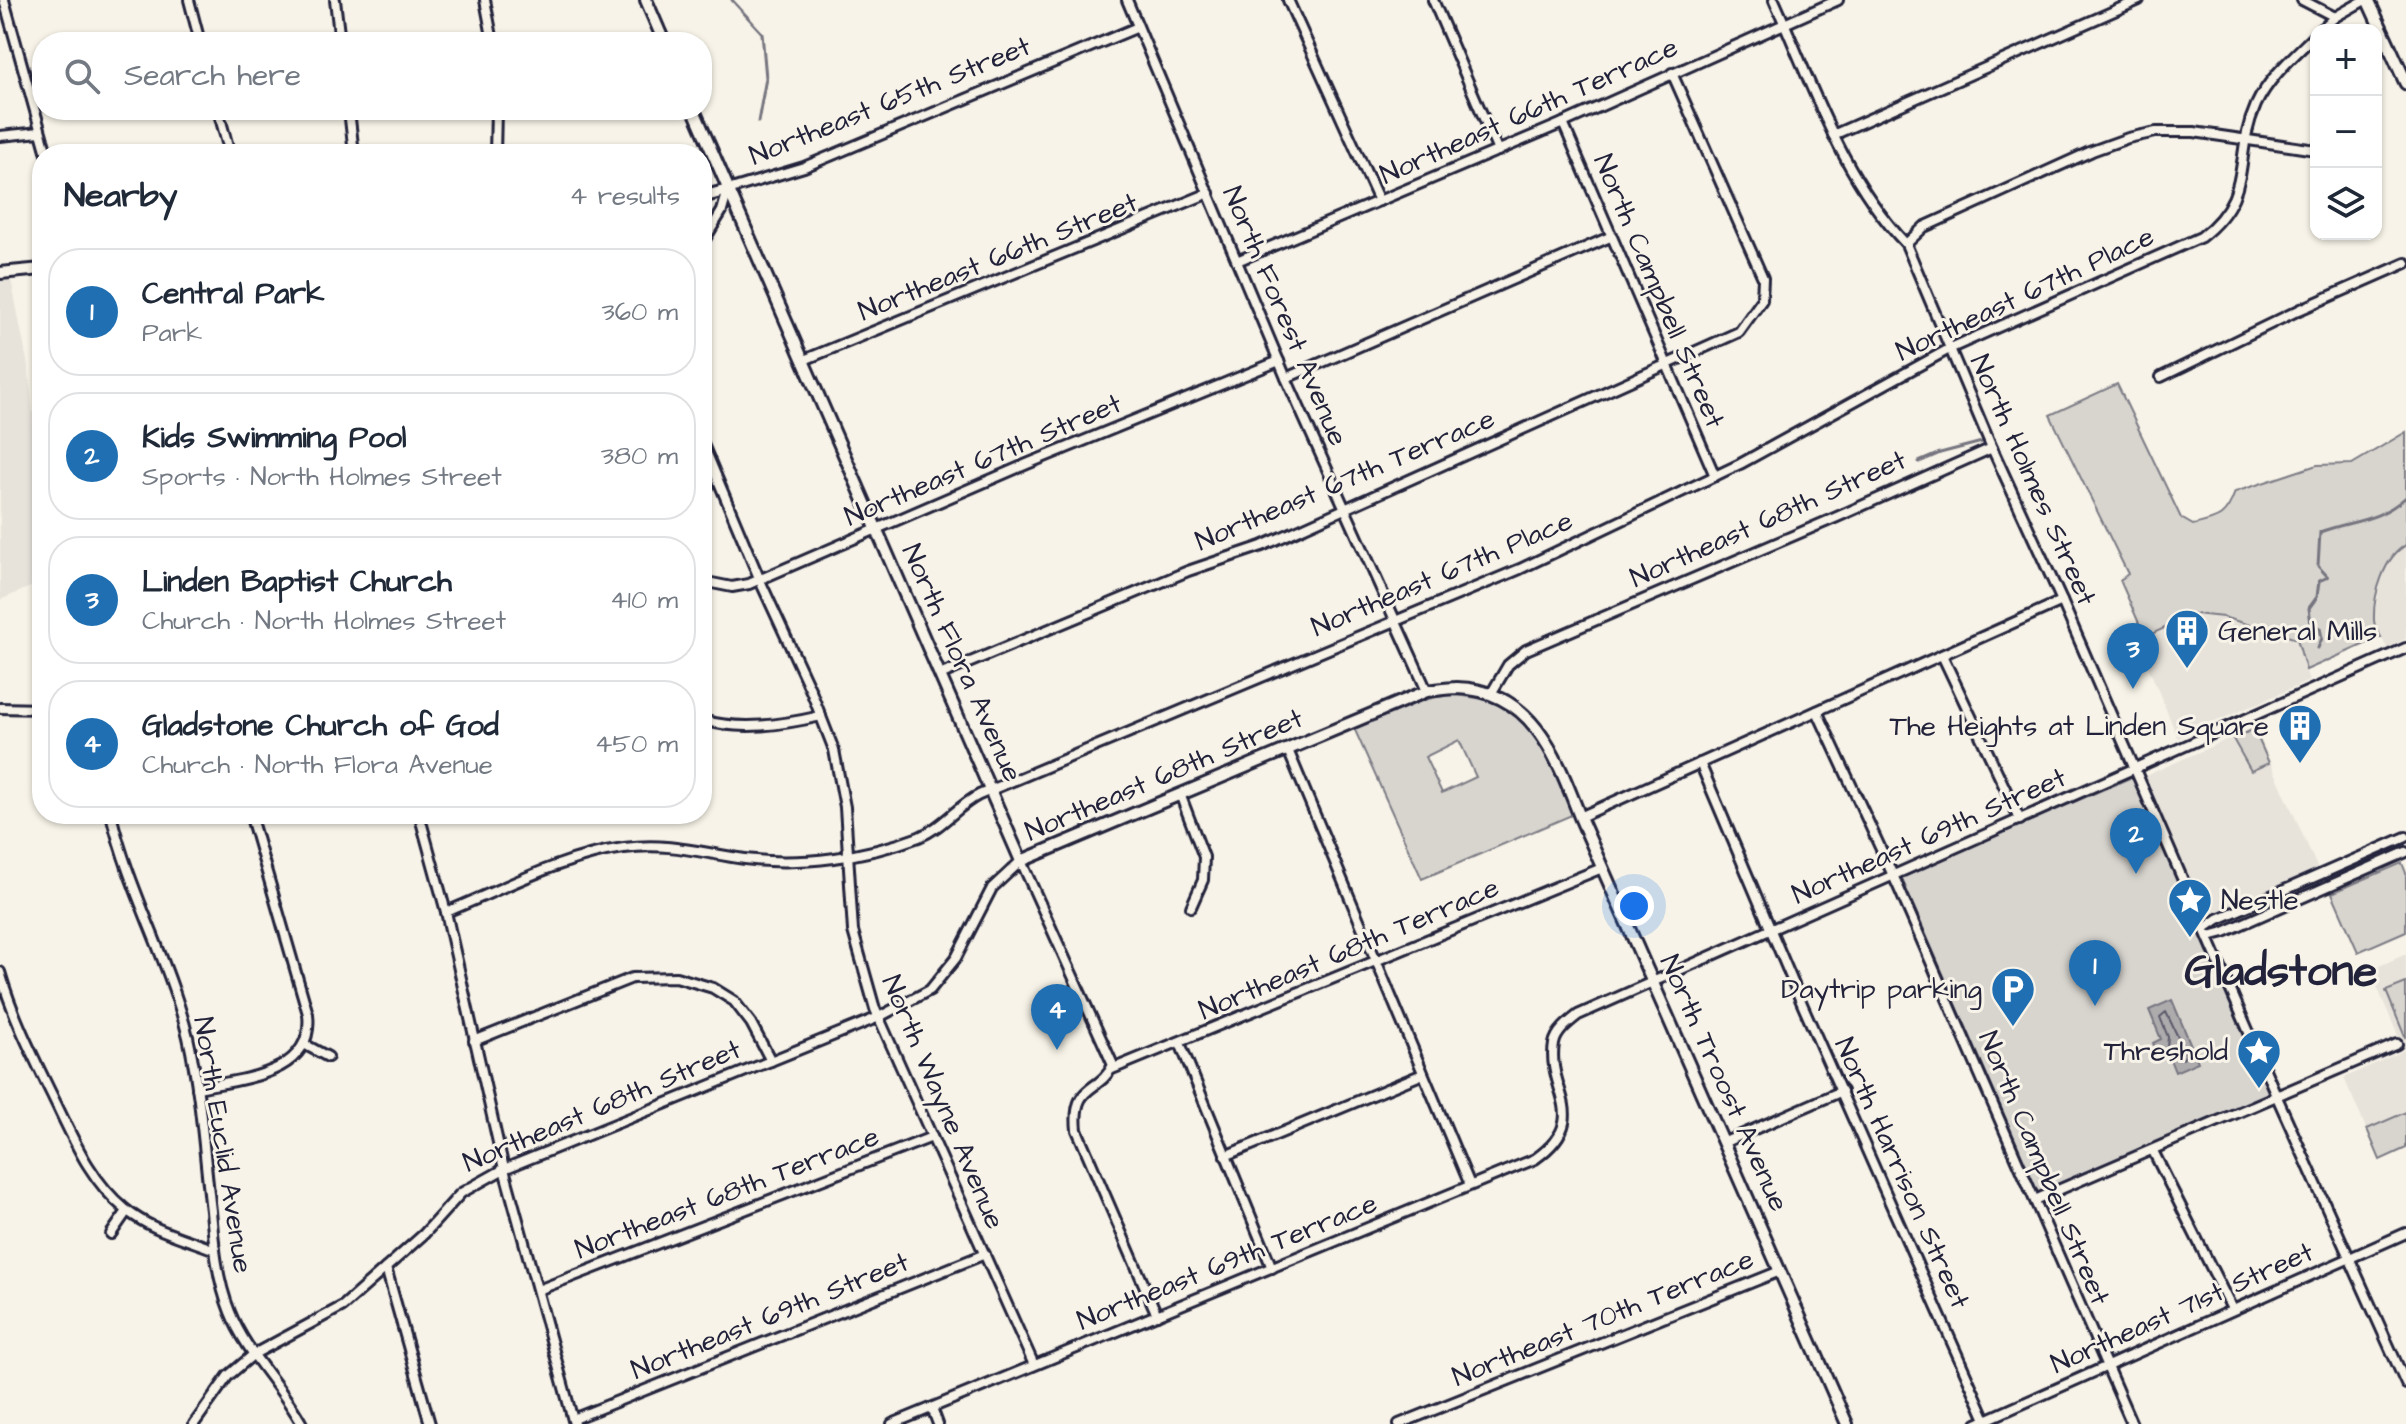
<!DOCTYPE html>
<html lang="en">
<head>
<meta charset="utf-8">
<style>
	:root { --surface:#fff; --page:#f2f2f3; --text:#1f2937; --muted:#747a83; --line:#e0e1e3; --accent:#1f6fb2 }
	body { margin:0; font-family:"Architects Daughter",sans-serif; background:var(--page); color:var(--text) }
	.controls { position:absolute; right:24px; top:24px; display:grid; overflow:hidden; border-radius:16px; box-shadow:0 2px 6px #0004 }
	.controls button { width:72px; height:72px; display:grid; place-items:center; padding:0; border:0; border-bottom:2px solid var(--line); background:var(--surface); color:var(--text); font:40px sans-serif }
	.you { position:absolute; left:1634px; top:906px; width:28px; height:28px; margin:-20px; border:6px solid #fff; border-radius:50%; background:#1a73e8; box-shadow:0 0 0 12px #1a73e833 }
	.badge { display:grid; place-items:center; width:52px; height:52px; border-radius:50%; background:var(--accent); color:#fff; font-size:26px; font-weight:700 }
	.pin { position:absolute; translate:-50% -66px; filter:drop-shadow(0 2px 4px #0008) }
	.pin::after { content:''; position:absolute; top:42px; width:28px; height:24px; background:inherit; clip-path:polygon(0 0,100% 0,50% 100%) }
	.list { margin:0; padding:0; list-style:none }
	h2 { display:flex; justify-content:space-between; align-items:center; height:104px; margin:0; padding:0 32px; font-size:34px }
	h2 small { font-size:26px; font-weight:400; color:var(--muted) }
	.list li { display:grid; grid-template-columns:52px 1fr auto; gap:24px; align-items:center; box-sizing:border-box; height:128px; margin:0 16px 16px; padding:0 16px; border:2px solid var(--line); border-radius:32px }
	.list b { display:block; font-size:30px; white-space:nowrap }
	.list p { margin:0; font-size:26px; white-space:nowrap; color:var(--muted) }
	.list em { font-size:26px; font-style:normal; color:var(--muted) }
	.icon { flex:none; width:44px; height:44px; fill:none; stroke:currentColor; stroke-width:2; stroke-linecap:round; stroke-linejoin:round }
	.map { position:relative; flex:none; width:2406px; height:1424px; overflow:hidden }
	.search { position:absolute; background:var(--surface); box-shadow:0 2px 6px #0004; left:32px; top:32px; width:680px; height:88px; display:flex; align-items:center; gap:20px; box-sizing:border-box; padding:0 28px; border-radius:32px; color:var(--muted); font-size:30px }
	.panel { position:absolute; background:var(--surface); box-shadow:0 2px 6px #0004; left:32px; top:144px; width:680px; height:680px; border-radius:32px }
	.map>svg:first-child { display:block }
	.built { fill:#e7e3db }
	.green { fill:#d8d5cf; stroke:#7d7c85; stroke-width:2; fill-rule:evenodd }
	.water { fill:#aeabad; stroke:#76747f; stroke-width:2 }
	.lines { fill:none; stroke-linecap:round; stroke-linejoin:round }
	.shore { stroke:#5a5969; stroke-width:2 }
	.stream { stroke:#76747f; stroke-width:3 }
	.minor-casing { stroke:#22223b; stroke-width:14 }
	.tertiary-casing { stroke:#22223b; stroke-width:16 }
	.secondary-casing { stroke:#22223b; stroke-width:17 }
	.minor { stroke:#f7f3e8; stroke-width:8 }
	.tertiary { stroke:#f7f3e8; stroke-width:10 }
	.secondary { stroke:#f7f3e8; stroke-width:11 }
	.labels { text-anchor:middle; dominant-baseline:central; stroke-width:6; stroke-linejoin:round; paint-order:stroke }
	.street-label { font-size:28px; fill:#22223b; stroke:#f7f3e8 }
	.poi-label { font-size:28px; fill:#22223b; stroke:#f7f3e8; text-anchor:end }
	.town-label { font-size:44px; font-weight:bold; fill:#22223b; stroke:#f7f3e8 }
</style>
</head>
<body>
<div class="map">
<svg width="2406" height="1424" viewBox="0 0 2406 1424">
	<rect width="100%" height="100%" fill="#f7f3e8"/>
	<filter id="ink" filterUnits="userSpaceOnUse"><feTurbulence type="fractalNoise" baseFrequency=".0125" numOctaves="2"/><feDisplacementMap in="SourceGraphic" scale="16" xChannelSelector="R" yChannelSelector="G"/><feConvolveMatrix kernelMatrix="1 2 1 2 8 2 1 2 1" color-interpolation-filters="sRGB"/></filter>
	<g filter="url(#ink)">
		<g class="built">
			<path d="M 11,279 L 29,371 L 34,427 L 42,430 L 42,582 L 0,600 L 0,280 Z"/>
			<path d="M 2406,545 L 2406,639 L 2387,648 L 2373,622 L 2381,578 L 2397,550 Z"/>
			<path d="M 2195,614 L 2223,617 L 2297,640 L 2309,681 L 2178,738 L 2137,640 Z"/>
			<path d="M 2255,727 L 2318,869 L 2210,917 L 2204,914 L 2145,776 Z"/>
			<path d="M 2406,954 L 2406,1148 L 2380,1160 L 2344,1078 L 2404,1050 L 2370,970 Z"/>
		</g>
		<g class="green">
			<path d="M 2117,384 L 2181,518 L 2193,525 C 2218,519 2226,518 2235,492 L 2317,465 L 2352,464 L 2406,432 L 2406,545 C 2384,557 2373,595 2374,620 C 2374,626 2378,632 2381,637 L 2306,670 L 2297,639 L 2223,617 L 2195,614 L 2145,637 L 2120,580 L 2128,574 L 2050,415 Z"/>
			<path d="M 1458,695 C 1468,697 1480,698 1489,701 C 1539,718 1554,771 1574,814 L 1422,879 L 1354,728 C 1389,712 1420,696 1458,695 ZM 1459,740 L 1476,777 L 1442,793 L 1425,757 Z"/>
			<path d="M 2254,729 L 2269,763 L 2251,771 L 2233,739 Z"/>
			<path d="M 2132,777 L 2269,1094 L 2039,1195 L 1901,877 Z"/>
			<path d="M 2406,841 L 2406,848 L 2326,881 L 2325,876 Z"/>
			<path d="M 2402,863 L 2406,873 L 2406,931 L 2358,952 L 2332,893 Z"/>
			<path d="M 2406,983 L 2406,1036 L 2405,1037 L 2386,991 Z"/>
			<path d="M 2406,1112 L 2406,1148 L 2380,1160 L 2367,1129 Z"/>
		</g>
		<path class="water" d="M 2172,1000 L 2198,1062 L 2175,1072 L 2169,1057 L 2160,1060 L 2153,1043 L 2161,1039 L 2149,1010 Z"/>
		<g class="lines">
			<path class="shore" d="M 2166,1012 L 2186,1054 L 2183,1059 L 2167,1047 L 2168,1037 L 2160,1017 Z"/>
			<g class="stream">
				<path d="M 732,0 L 762,33 L 766,78 L 758,122"/>
				<path d="M 1919,462 L 1940,453 L 1982,442"/>
				<path d="M 2318,648 L 2322,638 L 2320,628 L 2311,624 L 2309,608 L 2317,597 L 2319,581 L 2328,577 L 2318,566 L 2320,532 C 2353,520 2378,522 2406,497"/>
			</g>
			<g class="minor-casing">
				<g id="minor">
					<path d="M 4,0 L 47,154"/>
					<path d="M 189,0 L 200,42"/>
					<path d="M 335,0 L 340,42"/>
					<path d="M 485,0 L 493,42"/>
					<path d="M 1127,0 L 1286,378 L 1427,691"/>
					<path d="M 1288,0 L 1379,201"/>
					<path d="M 1433,0 L 1498,151"/>
					<path d="M 1774,0 C 1812,84 1841,176 1906,244 L 1992,448 L 2062,601 L 2277,1097 L 2406,1384"/>
					<path d="M 2302,0 L 2335,17"/>
					<path d="M 2320,30 L 2335,17 L 2365,0"/>
					<path d="M 218,110 L 230,154"/>
					<path d="M 349,110 L 354,154"/>
					<path d="M 1563,123 L 1715,476"/>
					<path d="M 1833,135 L 2139,0"/>
					<path d="M 0,136 L 40,132"/>
					<path d="M 495,154 L 496,110"/>
					<path d="M 702,244 L 722,211 L 728,190 L 804,167 L 1138,27"/>
					<path d="M 1906,244 L 1924,227 L 2092,151 L 2128,138 L 2156,132 L 2194,132 L 2316,150"/>
					<path d="M 1237,261 L 1563,123 L 1838,0"/>
					<path d="M 804,360 L 1209,193"/>
					<path d="M 2161,377 L 2299,310 L 2406,263"/>
					<path d="M 1286,378 L 1610,237"/>
					<path d="M 702,442 L 762,585 L 811,691 L 834,750 L 845,807 L 853,931 L 875,1009 L 1034,1365"/>
					<path d="M 702,581 L 732,587 L 749,584 L 1027,464 L 1279,361"/>
					<path d="M 1942,655 L 2020,820"/>
					<path d="M 942,674 L 1188,571 L 1262,546 L 1739,332 L 1762,300 L 1763,278 L 1672,73"/>
					<path d="M 1491,694 L 1508,665 L 1526,650 L 1837,517 L 1992,448"/>
					<path d="M 0,708 L 42,709"/>
					<path d="M 1817,711 L 1897,884 L 2132,1424"/>
					<path d="M 702,720 C 741,731 782,725 821,716"/>
					<path d="M 1288,750 L 1470,1185"/>
					<path d="M 1700,763 L 1803,1006 L 1988,1424"/>
					<path d="M 1180,794 L 1204,857 L 1203,880 L 1191,907"/>
					<path d="M 111,814 C 129,891 169,960 188,1037 C 201,1094 204,1153 211,1211 C 214,1245 217,1280 230,1312 C 246,1353 281,1385 302,1424"/>
					<path d="M 419,814 L 446,912 L 504,1169 L 574,1424"/>
					<path d="M 1580,817 L 2062,601"/>
					<path d="M 446,912 C 503,889 563,856 624,848 C 670,842 701,853 745,859 C 802,866 866,857 919,837 C 942,828 957,806 979,795 L 1520,569 L 1740,464 L 1951,348 L 2201,237 C 2256,194 2232,159 2256,105 C 2269,77 2295,55 2316,34"/>
					<path d="M 2205,928 L 2218,919 L 2406,837"/>
					<path d="M 2209,936 L 2224,932 L 2406,852"/>
					<path d="M 0,972 C 12,1014 31,1052 50,1091 C 71,1133 88,1179 125,1209 C 150,1230 185,1238 215,1250"/>
					<path d="M 474,1041 L 632,978 L 676,977 L 713,988 L 734,1001 L 751,1023 L 771,1061"/>
					<path d="M 1180,1043 L 1272,1268"/>
					<path d="M 304,1044 L 328,1057"/>
					<path d="M 1112,1069 L 1602,868"/>
					<path d="M 197,1088 C 241,1079 315,1075 308,1014 L 250,814"/>
					<path d="M 1725,1142 L 1842,1091"/>
					<path d="M 2153,1151 L 2232,1309"/>
					<path d="M 1225,1156 L 1423,1074"/>
					<path d="M 2035,1200 L 2397,1044"/>
					<path d="M 111,1234 L 127,1211"/>
					<path d="M 386,1268 L 430,1424"/>
					<path d="M 538,1290 L 932,1137"/>
					<path d="M 932,1408 L 938,1424"/>
					<path d="M 573,1419 L 985,1254"/>
					<path d="M 194,1424 L 228,1376 L 254,1354 L 343,1306 L 424,1234 L 461,1193 L 504,1169 L 879,1017 L 930,990 L 956,958 L 992,888 L 1021,861 L 1113,1065 C 1099,1094 1072,1082 1077,1130 L 1157,1315"/>
					<path d="M 892,1424 L 1535,1159 C 1594,1117 1546,1091 1554,1044 C 1556,1032 1569,1022 1578,1015 L 2406,648"/>
					<path d="M 1399,1424 L 1780,1271"/>
					<path d="M 1977,1424 L 2406,1233"/>
				</g>
			</g>
			<g class="tertiary-casing">
				<g id="tertiary">
					<path d="M 646,0 L 664,42"/>
					<path d="M 694,110 L 1021,861 L 1427,691 C 1437,690 1447,688 1457,688 C 1533,690 1557,758 1580,817 L 1847,1424"/>
					<path d="M 702,197 L 728,190"/>
					<path d="M 0,273 L 42,269"/>
				</g>
			</g>
			<g class="secondary-casing">
				<path id="secondary" d="M 2368,0 L 2406,83"/>
			</g>
			<use href="#minor" class="minor"/>
			<use href="#tertiary" class="tertiary"/>
			<use href="#secondary" class="secondary"/>
		</g>
	</g>
	<defs>
		<g id="building-pin" transform="scale(2.3)"><path d="M0 17L-7.5 6A9.5 9.5 0 1 1 7.5 6Z" fill="#1f6fb2" stroke="#f7f3e8"/><path d="M-4-6H4V6H1V3H-1V6H-4ZM-2.5-4.3h1.7v1.8h-1.7ZM.8-4.3h1.7v1.8H.8ZM-2.5-1h1.7V.8h-1.7ZM.8-1h1.7V.8H.8Z" fill="#fff"/></g>
		<g id="sight-pin" transform="scale(2.3)"><path d="M0 17L-7.5 6A9.5 9.5 0 1 1 7.5 6Z" fill="#1f6fb2" stroke="#f7f3e8"/><path d="M0-6L1.8-2.2L6-1.7L2.9 1.2L3.7 5.4L0 3.3L-3.7 5.4L-2.9 1.2L-6-1.7L-1.8-2.2Z" fill="#fff"/></g>
		<g id="parking-pin" transform="scale(2.3)"><path d="M0 17L-7.5 6A9.5 9.5 0 1 1 7.5 6Z" fill="#1f6fb2" stroke="#f7f3e8"/><path d="M-3.5-5.5H1a3.5 3.5 0 0 1 0 7H-1V5.5H-3.5ZM-1-3.4V-.6H.8a1.4 1.4 0 0 0 0-2.8Z" fill="#fff"/></g>
	</defs>
	<g fill-rule="evenodd">
		<use href="#building-pin" x="2187" y="631"/>
		<use href="#building-pin" x="2300" y="726"/>
		<use href="#sight-pin" x="2190" y="900"/>
		<use href="#parking-pin" x="2013" y="989"/>
		<use href="#sight-pin" x="2259" y="1051"/>
	</g>
	<g class="labels">
		<g class="street-label">
			<text transform="translate(890 101) rotate(-22)">Northeast 65th Street</text>
			<text transform="translate(1529 111) rotate(-24)">Northeast 66th Terrace</text>
			<text transform="translate(998 257) rotate(-22)">Northeast 66th Street</text>
			<text transform="translate(1659 291) rotate(67)">North Campbell Street</text>
			<text transform="translate(2025 294) rotate(-25)">Northeast 67th Place</text>
			<text transform="translate(1285 316) rotate(67)">North Forest Avenue</text>
			<text transform="translate(983 460) rotate(-23)">Northeast 67th Street</text>
			<text transform="translate(1345 480) rotate(-23)">Northeast 67th Terrace</text>
			<text transform="translate(2033 480) rotate(66)">North Holmes Street</text>
			<text transform="translate(1768 519) rotate(-24)">Northeast 68th Street</text>
			<text transform="translate(1442 574) rotate(-23)">Northeast 67th Place</text>
			<text transform="translate(962 663) rotate(66)">North Flora Avenue</text>
			<text transform="translate(1164 775) rotate(-23)">Northeast 68th Street</text>
			<text transform="translate(1929 836) rotate(-24)">Northeast 69th Street</text>
			<text transform="translate(1349 949) rotate(-23)">Northeast 68th Terrace</text>
			<text transform="translate(1724 1083) rotate(66)">North Troost Avenue</text>
			<text transform="translate(943 1102) rotate(67)">North Wayne Avenue</text>
			<text transform="translate(602 1106) rotate(-23)">Northeast 68th Street</text>
			<text transform="translate(223 1145) rotate(81)">North Euclid Avenue</text>
			<text transform="translate(2044 1168) rotate(67)">North Campbell Street</text>
			<text transform="translate(1902 1173) rotate(66)">North Harrison Street</text>
			<text transform="translate(727 1193) rotate(-21)">Northeast 68th Terrace</text>
			<text transform="translate(1227 1262) rotate(-22)">Northeast 69th Terrace</text>
			<text transform="translate(2182 1308) rotate(-24)">Northeast 71st Street</text>
			<text transform="translate(770 1316) rotate(-22)">Northeast 69th Street</text>
			<text transform="translate(1603 1318) rotate(-22)">Northeast 70th Terrace</text>
		</g>
		<g class="poi-label">
			<text x="2218" y="631" text-anchor="start">General Mills</text>
			<text x="2269" y="726">The Heights at Linden Square</text>
			<text x="2221" y="900" text-anchor="start">Nestle</text>
			<text x="1982" y="989">Daytrip parking</text>
			<text x="2228" y="1051">Threshold</text>
		</g>
		<g class="town-label">
			<text x="2281" y="972">Gladstone</text>
		</g>
	</g>
</svg>
<div class="controls">
<button>+</button>
<button>−</button>
<button><svg class="icon" aria-label="layers" viewBox="0 0 24 24"><path d="M12 4l9 5-9 5-9-5zM3 14l9 5 9-5"/></svg></button>
</div>
<div class="you"></div>
<div class="pin badge" style="left:2095px;top:1006px">1</div>
<div class="pin badge" style="left:2136px;top:874px">2</div>
<div class="pin badge" style="left:2133px;top:689px">3</div>
<div class="pin badge" style="left:1057px;top:1050px">4</div>
<div class="search"><svg class="icon" aria-label="search" viewBox="0 0 24 24"><circle cx="10" cy="10" r="6"/><path d="M15 15l6 6"/></svg>Search here</div>
<section class="panel">
<h2>Nearby<small>4 results</small></h2>
<ul class="list">
<li><span class="badge">1</span><div><b>Central Park</b><p>Park</p></div><em>360 m</em></li>
<li><span class="badge">2</span><div><b>Kids Swimming Pool</b><p>Sports · North Holmes Street</p></div><em>380 m</em></li>
<li><span class="badge">3</span><div><b>Linden Baptist Church</b><p>Church · North Holmes Street</p></div><em>410 m</em></li>
<li><span class="badge">4</span><div><b>Gladstone Church of God</b><p>Church · North Flora Avenue</p></div><em>450 m</em></li>
</ul>
</section>
</div>
</body>
</html>
